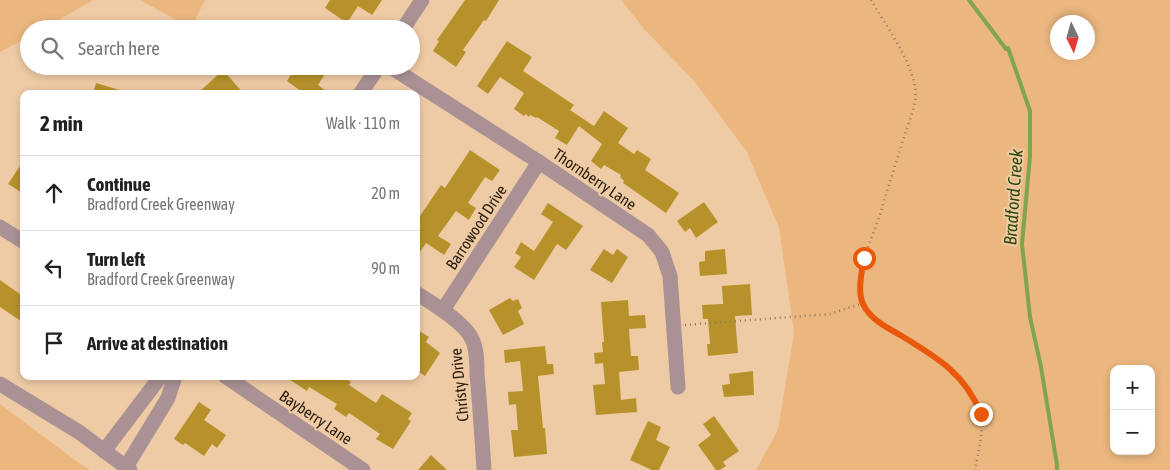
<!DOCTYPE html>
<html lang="en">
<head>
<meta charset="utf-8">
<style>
	:root { --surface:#fff; --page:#f2f2f2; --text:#202124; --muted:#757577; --line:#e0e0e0 }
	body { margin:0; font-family:"Asap Condensed",sans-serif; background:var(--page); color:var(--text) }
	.controls { position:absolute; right:15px; bottom:15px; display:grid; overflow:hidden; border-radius:10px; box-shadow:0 2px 8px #0003 }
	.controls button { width:45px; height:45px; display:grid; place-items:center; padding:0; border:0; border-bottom:1px solid var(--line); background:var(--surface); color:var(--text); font:25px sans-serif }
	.compass { position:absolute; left:1050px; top:15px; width:45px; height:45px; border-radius:50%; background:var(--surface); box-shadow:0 2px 8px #0003; rotate:175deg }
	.stop { position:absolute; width:15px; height:15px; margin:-11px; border:4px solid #ea580c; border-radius:50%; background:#fff }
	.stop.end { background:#ea580c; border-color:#fff; box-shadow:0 1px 5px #0008 }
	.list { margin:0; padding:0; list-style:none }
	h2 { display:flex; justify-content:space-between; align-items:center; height:65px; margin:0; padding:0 20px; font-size:21px }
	h2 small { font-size:16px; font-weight:400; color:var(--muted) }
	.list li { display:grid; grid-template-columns:32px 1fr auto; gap:15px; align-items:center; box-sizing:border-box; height:75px; padding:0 20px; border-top:1px solid var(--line) }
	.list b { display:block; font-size:19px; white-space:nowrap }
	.list p { margin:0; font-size:16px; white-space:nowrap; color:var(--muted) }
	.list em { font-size:16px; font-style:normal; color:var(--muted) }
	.icon { flex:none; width:28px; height:28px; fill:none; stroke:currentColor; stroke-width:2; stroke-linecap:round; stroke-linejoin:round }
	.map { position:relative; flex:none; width:1170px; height:470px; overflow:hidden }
	.search { position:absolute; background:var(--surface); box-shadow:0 2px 8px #0003; left:20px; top:20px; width:400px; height:55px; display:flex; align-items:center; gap:12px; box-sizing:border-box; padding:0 18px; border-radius:28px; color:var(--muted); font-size:19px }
	.panel { position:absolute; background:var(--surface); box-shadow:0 2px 8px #0003; left:20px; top:90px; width:400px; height:290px; border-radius:10px }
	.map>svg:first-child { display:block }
	.green { fill:#ebb77f; fill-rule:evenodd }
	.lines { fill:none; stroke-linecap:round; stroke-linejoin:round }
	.stream { stroke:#80a54d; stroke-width:4 }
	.building { fill:#b7922b }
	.path { stroke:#91785d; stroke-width:2.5; stroke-dasharray:1 4; stroke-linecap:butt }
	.minor { stroke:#a99194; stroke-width:15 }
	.route { stroke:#ea580c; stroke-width:6 }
	.labels { text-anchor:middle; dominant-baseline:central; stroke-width:4; stroke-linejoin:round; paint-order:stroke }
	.street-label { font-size:16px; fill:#281b0c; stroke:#efcba5 }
	.water-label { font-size:18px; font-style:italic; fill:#2f4704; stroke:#efcba5 }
</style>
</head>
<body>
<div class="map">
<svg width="1170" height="470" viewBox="0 0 1170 470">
	<rect width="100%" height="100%" fill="#efcba5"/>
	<g class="green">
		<path d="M 0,0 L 93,0 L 43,29 L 29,29 L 29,37 L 0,52 Z"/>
		<path d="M 140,0 L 205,0 L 191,28 Z"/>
		<path d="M 621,0 L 1170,0 L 1170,470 L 756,470 L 778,430 L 794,333 L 779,228 L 747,152 L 694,81 L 645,30 ZM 1088,22 L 1088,52 L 1058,52 L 1058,22 ZM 1114,369 L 1151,369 L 1151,451 L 1114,451 Z"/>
		<path d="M 0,404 L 79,463 L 90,470 L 0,470 Z"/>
	</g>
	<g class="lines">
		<path class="stream" d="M 969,0 L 1006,49 L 1008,48 L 1030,111 L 1030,156 L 1022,244 L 1030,317 L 1041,367 L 1057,465 L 1057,470"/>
	</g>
	<g class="building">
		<path d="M 330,0 L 382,0 L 372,15 L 358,6 L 347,23 L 325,8 Z"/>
		<path d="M 465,0 L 499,0 L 486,21 L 484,20 L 463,50 L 466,52 L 456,67 L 433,51 L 439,41 L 437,40 Z"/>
		<path d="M 507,41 L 532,57 L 523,71 L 574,105 L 570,110 L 594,126 L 604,111 L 628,128 L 618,143 L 634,154 L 637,150 L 651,159 L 645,170 L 679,193 L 666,213 L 623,183 L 624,181 L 620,177 L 621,175 L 604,165 L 601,169 L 591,161 L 602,144 L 579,126 L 567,145 L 555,138 L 559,131 L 537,117 L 536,118 L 530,115 L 529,117 L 526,114 L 524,116 L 514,109 L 524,93 L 500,77 L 488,94 L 477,86 Z"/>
		<path d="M 296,66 L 330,66 L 318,85 L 330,94 L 305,94 L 287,81 Z"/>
		<path d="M 223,70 L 244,94 L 197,94 Z"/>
		<path d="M 96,83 L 123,91 L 122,94 L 93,94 Z"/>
		<path d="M 470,150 L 500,170 L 492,181 L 485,177 L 468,203 L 476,208 L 469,220 L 456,211 L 438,236 L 451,244 L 444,255 L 426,243 L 416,258 L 416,222 L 441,185 L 445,188 Z"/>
		<path d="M 24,160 L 24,194 L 8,184 Z"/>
		<path d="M 704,202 L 718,222 L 696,238 L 690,228 L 685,232 L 677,221 Z"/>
		<path d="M 548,203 L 583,226 L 566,250 L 557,244 L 534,280 L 514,267 L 521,257 L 515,253 L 521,242 L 534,251 L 553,222 L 541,214 Z"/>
		<path d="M 604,249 L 613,255 L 617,249 L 628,257 L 612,283 L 590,270 Z"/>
		<path d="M 725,249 L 727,274 L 700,276 L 699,262 L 705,261 L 705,251 Z"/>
		<path d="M 0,280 L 24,297 L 24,323 L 0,307 Z"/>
		<path d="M 750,284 L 752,315 L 735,316 L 738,353 L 708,356 L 707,344 L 710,344 L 708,319 L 703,319 L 702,305 L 723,304 L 722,286 Z"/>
		<path d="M 510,298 L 513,301 L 518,299 L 522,308 L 518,311 L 524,324 L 503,335 L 489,310 Z"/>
		<path d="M 628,300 L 629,316 L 645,315 L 646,328 L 629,329 L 631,356 L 638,356 L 639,370 L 619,372 L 621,400 L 636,398 L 637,412 L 596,415 L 593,385 L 605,384 L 603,363 L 595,364 L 594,353 L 603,352 L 602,342 L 604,342 L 601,302 Z"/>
		<path d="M 416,329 L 429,337 L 426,342 L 440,353 L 425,376 L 416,370 Z"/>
		<path d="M 545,346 L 547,364 L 553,364 L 554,374 L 538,376 L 543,428 L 545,428 L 547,454 L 514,457 L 511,430 L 518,430 L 516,404 L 509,405 L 508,392 L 523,391 L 520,361 L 505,363 L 504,350 Z"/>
		<path d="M 753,371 L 754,395 L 724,397 L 722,385 L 730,384 L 729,374 Z"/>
		<path d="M 284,376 L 343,376 L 351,382 L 349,385 L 376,403 L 382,394 L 412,413 L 408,419 L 411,421 L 393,449 L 376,439 L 380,434 L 349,413 L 346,417 L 334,409 L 337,404 L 309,387 L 307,391 Z"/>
		<path d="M 199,402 L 211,410 L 204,420 L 226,435 L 217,448 L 212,444 L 204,456 L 185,443 L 183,445 L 174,439 Z"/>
		<path d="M 714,416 L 739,451 L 723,462 L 726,466 L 720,470 L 716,470 L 698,445 L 711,435 L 703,424 Z"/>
		<path d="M 648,421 L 661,427 L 656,440 L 670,447 L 659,470 L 652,470 L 630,460 Z"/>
		<path d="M 431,455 L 447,470 L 418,470 Z"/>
	</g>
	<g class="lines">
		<g class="path">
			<path d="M 871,0 C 886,26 910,58 915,87 C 918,101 910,119 906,131 C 897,159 888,187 880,215 C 872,238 853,277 863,302 C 868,317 883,325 895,332 C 924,350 974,376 981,414 C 984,431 978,453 975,470"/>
			<path d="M 685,325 L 830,314 L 863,303"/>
		</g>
		<g class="minor">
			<path d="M 403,29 L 422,0"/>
			<path d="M 389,66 L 539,162 L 648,235 L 662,252 L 670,276 L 678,387"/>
			<path d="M 360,94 L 379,66"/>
			<path d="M 0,227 L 24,242"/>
			<path d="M 416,293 C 432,303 464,322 472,339 C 477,349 477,363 477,374 C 480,406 482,438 484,470"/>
			<path d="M 443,310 L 539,162"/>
			<path d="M 225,376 L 363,470"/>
			<path d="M 0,384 L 79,432 L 130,470"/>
			<path d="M 104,451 L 161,376"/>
			<path d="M 126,467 L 168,398 L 175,376"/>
		</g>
	</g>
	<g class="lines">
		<path class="route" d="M 864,258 C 862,272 857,291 863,304 C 870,319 886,327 900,335 C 936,357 965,373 981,414"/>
	</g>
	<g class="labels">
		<g class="street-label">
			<text transform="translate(595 179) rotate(34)">Thornberry Lane</text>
			<text transform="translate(476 227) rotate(-57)">Barrowood Drive</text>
			<text transform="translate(459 385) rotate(-96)">Christy Drive</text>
			<text transform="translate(316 417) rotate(34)">Bayberry Lane</text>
		</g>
		<g class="water-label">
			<text transform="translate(1013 197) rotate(-86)">Bradford Creek</text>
		</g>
	</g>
</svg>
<div class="controls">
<button>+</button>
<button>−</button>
</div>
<svg class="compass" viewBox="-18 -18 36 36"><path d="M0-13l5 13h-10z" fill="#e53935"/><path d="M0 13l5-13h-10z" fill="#757577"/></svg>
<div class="stop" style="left:864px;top:258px"></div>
<div class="stop end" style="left:981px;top:414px"></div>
<div class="search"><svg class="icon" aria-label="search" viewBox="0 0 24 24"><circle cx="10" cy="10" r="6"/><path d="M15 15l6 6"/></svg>Search here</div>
<section class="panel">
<h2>2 min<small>Walk · 110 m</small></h2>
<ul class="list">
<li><svg class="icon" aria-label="ahead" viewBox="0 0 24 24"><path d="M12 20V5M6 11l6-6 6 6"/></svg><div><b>Continue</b><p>Bradford Creek Greenway</p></div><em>20 m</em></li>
<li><svg class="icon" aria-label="left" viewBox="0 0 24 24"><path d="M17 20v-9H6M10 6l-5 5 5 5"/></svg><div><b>Turn left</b><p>Bradford Creek Greenway</p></div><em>90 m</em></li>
<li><svg class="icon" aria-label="arrive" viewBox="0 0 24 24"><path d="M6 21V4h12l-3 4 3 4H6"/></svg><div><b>Arrive at destination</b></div></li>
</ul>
</section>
</div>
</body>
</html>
